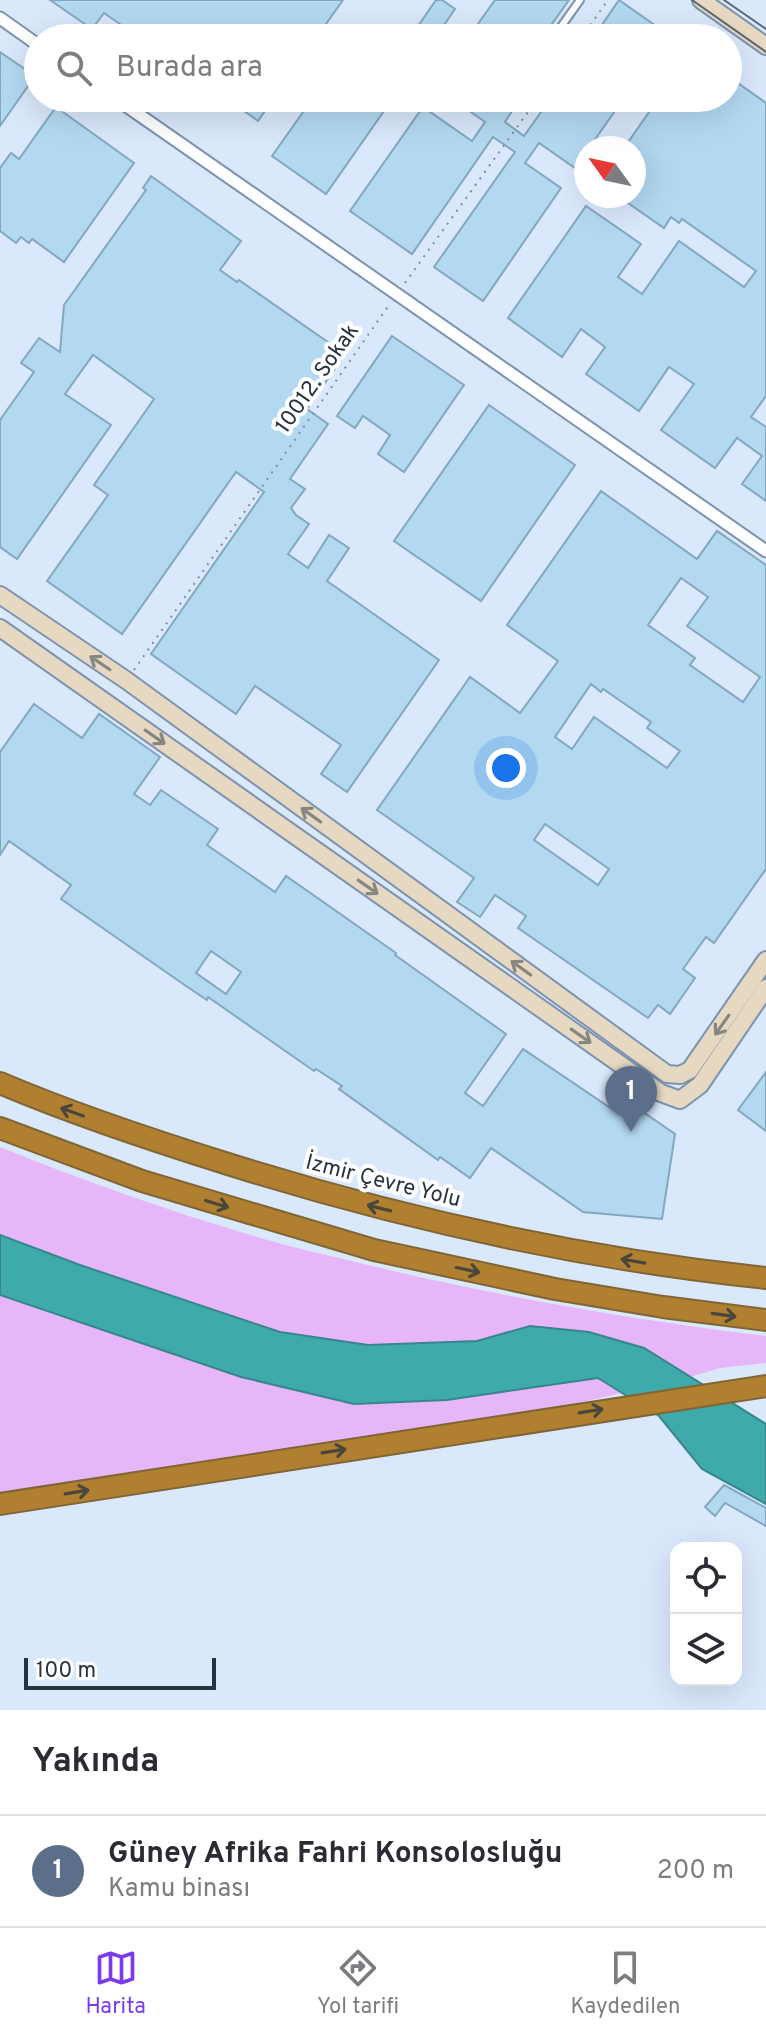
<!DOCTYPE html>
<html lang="tr">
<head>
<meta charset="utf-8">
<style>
	:root { --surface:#fff; --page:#f7f7f7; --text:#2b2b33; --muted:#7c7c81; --line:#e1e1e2; --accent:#7c3aed }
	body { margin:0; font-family:Overpass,sans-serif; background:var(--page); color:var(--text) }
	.controls { position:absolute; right:24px; bottom:24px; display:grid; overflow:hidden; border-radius:16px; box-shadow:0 8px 32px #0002 }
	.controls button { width:72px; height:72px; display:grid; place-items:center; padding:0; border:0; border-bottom:2px solid var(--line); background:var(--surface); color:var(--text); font:40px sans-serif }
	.compass { position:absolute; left:574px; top:136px; width:72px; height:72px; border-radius:50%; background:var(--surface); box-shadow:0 8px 32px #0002; rotate:303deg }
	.scale { position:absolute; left:24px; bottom:20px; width:192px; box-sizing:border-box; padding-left:8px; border:4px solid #29323f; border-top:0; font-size:22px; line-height:28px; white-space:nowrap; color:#29323f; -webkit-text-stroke:6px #fff; paint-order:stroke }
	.you { position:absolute; left:506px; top:768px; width:28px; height:28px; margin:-20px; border:6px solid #fff; border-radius:50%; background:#1a73e8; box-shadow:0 0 0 12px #1a73e833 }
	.badge { display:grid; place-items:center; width:52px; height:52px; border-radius:50%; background:var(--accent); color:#fff; font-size:26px; font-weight:700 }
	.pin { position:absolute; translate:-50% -66px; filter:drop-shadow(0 2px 4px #0008) }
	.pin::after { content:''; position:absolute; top:42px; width:28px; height:24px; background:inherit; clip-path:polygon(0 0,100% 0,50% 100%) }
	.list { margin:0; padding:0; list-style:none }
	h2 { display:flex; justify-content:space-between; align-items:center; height:104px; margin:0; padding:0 32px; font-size:34px }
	h2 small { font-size:26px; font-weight:400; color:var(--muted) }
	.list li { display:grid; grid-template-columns:52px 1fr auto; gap:24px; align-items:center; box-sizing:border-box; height:112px; padding:0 32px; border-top:2px solid var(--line) }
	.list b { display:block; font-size:30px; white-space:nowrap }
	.list p { margin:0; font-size:26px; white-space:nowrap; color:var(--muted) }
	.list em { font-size:26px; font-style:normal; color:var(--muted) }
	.icon { flex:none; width:44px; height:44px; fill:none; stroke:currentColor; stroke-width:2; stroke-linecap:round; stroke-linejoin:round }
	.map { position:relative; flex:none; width:766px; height:1710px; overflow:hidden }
	.search { position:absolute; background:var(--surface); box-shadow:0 8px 32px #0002; left:24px; right:24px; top:24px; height:88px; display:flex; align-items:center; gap:20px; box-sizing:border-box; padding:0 28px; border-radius:44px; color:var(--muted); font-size:30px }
	.sheet { height:216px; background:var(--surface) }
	nav { display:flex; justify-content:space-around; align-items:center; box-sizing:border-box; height:112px; border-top:2px solid var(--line); background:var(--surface); font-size:22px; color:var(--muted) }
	nav a { display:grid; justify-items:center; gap:4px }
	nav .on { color:var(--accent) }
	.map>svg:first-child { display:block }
	.green { fill:#e7b6f9 }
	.water { fill:#3eaaab; stroke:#38868b; stroke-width:2 }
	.building { fill:#b3d9f1; stroke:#83a7be; stroke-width:2; fill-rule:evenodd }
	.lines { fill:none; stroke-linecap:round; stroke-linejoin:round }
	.lane-casing { stroke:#7c92b0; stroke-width:10 }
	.street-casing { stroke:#7c92b0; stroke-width:15 }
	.secondary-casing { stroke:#7c92b0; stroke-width:20 }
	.highway-casing { stroke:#816535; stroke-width:24 }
	.path { stroke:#828e9e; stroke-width:2; stroke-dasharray:2 6; stroke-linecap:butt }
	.lane { stroke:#fff; stroke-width:6 }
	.street { stroke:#fff; stroke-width:11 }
	.secondary { stroke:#e7d9c1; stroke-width:16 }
	.highway { stroke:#b08030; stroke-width:20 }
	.tram { stroke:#5c6675; stroke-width:2 }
	.oneway { stroke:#888680 }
	.oneway2 { stroke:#4b463b }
	.labels { text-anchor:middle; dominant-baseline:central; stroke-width:8; stroke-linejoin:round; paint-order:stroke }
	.street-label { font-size:22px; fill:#29323f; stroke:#fff }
</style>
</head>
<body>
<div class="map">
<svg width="766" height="1710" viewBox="0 0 766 1710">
	<rect width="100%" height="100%" fill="#dae8fc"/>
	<g class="green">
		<path d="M 0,1147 C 86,1182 175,1213 264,1239 C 291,1247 319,1253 347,1260 C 485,1294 625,1319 766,1336 L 766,1363 L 720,1368 L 690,1377 L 644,1348 L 589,1332 L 531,1326 L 477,1341 L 368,1345 L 280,1332 L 80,1265 L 0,1235 Z"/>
		<path d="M 0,1295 L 58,1316 L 354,1404 L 447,1400 L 598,1378 L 622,1393 L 542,1411 L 0,1495 Z"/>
	</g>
	<path class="water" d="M 0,1235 L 80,1265 L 280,1332 L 368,1345 L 477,1341 L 530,1326 L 589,1332 L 644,1348 L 766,1424 L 766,1504 L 702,1469 L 659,1416 L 598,1378 L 447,1400 L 354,1404 L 241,1377 L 0,1295 Z"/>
	<g class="building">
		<path d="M 50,0 L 343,0 L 316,38 L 121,38 L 127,29 L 104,13 L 92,29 Z"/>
		<path d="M 436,0 L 442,0 L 455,9 L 435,38 L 428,38 L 416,29 Z"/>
		<path d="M 495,0 L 569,0 L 542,38 L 468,38 Z"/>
		<path d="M 619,0 L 673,38 L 593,38 Z"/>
		<path d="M 0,52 L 35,76 L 0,126 Z"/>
		<path d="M 728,76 L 766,103 L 766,396 L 751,417 L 766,427 L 766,501 L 742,484 L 762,456 L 737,438 L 715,468 L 661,430 L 694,384 L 669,367 L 639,411 L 586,374 L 605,347 L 581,329 L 562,357 L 508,318 L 586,206 L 641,244 L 618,277 L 642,294 L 679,241 L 744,287 L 756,271 L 682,219 L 679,223 L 671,217 L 664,228 L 618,196 L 634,196 L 634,148 L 624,148 L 659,98 L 728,98 Z"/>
		<path d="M 226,98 L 274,98 L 258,121 Z"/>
		<path d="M 313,98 L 393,98 L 326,194 L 272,156 Z"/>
		<path d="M 451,98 L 499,98 L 505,105 L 514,108 L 505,122 L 524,136 L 551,98 L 624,98 L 589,148 L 586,148 L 586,152 L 575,168 L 539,143 L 525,163 L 561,188 L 483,301 L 434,267 L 515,152 L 493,137 L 412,254 L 350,211 L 423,107 L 472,141 L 485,122 Z"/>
		<path d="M 56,107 L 134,163 L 64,262 L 32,239 L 29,243 L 21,237 L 16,243 L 0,231 L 0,168 L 11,153 L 19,159 Z"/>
		<path d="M 151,176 L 241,241 L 220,270 L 237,282 L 239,280 L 345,354 L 307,409 L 328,424 L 290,479 L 305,489 L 291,508 L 296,515 L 309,524 L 288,554 L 308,568 L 329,535 L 349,548 L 327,581 L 439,660 L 347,792 L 321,774 L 341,745 L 255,686 L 236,714 L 151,654 L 264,492 L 236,472 L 122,634 L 47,581 L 108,495 L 94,485 L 154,399 L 93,355 L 65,394 L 111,425 L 17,559 L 0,547 L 0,420 L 34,372 L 21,363 L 39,338 L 60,352 L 64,305 L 146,190 L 143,188 Z"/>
		<path d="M 392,336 L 464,385 L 404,472 L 378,454 L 390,435 L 363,416 L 355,428 L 337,416 Z"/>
		<path d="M 489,405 L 575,465 L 481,601 L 394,541 Z"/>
		<path d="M 601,491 L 697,559 L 717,531 L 766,565 L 766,869 L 714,943 L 706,937 L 683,969 L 695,978 L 670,1014 L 658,1005 L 648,1018 L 518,928 L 526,916 L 495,895 L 480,917 L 457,902 L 474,878 L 377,810 L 470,677 L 520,713 L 558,661 L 507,625 ZM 681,578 L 708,597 L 687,626 L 760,677 L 743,702 L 690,665 L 695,658 L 648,625 ZM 591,684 L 601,692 L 603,689 L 651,722 L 647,728 L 680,751 L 667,768 L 594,717 L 572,749 L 555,737 ZM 545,824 L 609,869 L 598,885 L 534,840 Z"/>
		<path d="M 34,704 L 82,738 L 99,714 L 160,757 L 134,794 L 150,805 L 161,790 L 218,829 L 207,845 L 275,892 L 286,876 L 396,953 L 395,955 L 506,1034 L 465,1093 L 483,1106 L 523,1049 L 612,1109 L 620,1096 L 675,1134 L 662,1219 L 583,1212 L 491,1148 L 470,1178 L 440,1157 L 438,1160 L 339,1089 L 342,1086 L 316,1069 L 314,1071 L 208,997 L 207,1000 L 186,986 L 61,899 L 71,885 L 9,841 L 0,855 L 0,752 ZM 211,951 L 241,972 L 226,994 L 196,973 Z"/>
		<path d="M 766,1072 L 766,1131 L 738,1110 Z"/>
		<path d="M 724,1485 L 766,1508 L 766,1526 L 725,1503 L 715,1516 L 705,1507 Z"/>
	</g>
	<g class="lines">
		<g class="lane-casing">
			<g id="lane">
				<path d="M 553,38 L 580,0"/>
				<path d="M 509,100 L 511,98"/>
			</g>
		</g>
		<g class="street-casing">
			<g id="street">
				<path d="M 0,18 L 38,45"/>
				<path d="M 115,98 L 766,551"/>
			</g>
		</g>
		<g class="secondary-casing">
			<g id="secondary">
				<path d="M 701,0 L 766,46"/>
				<path d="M 0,595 L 126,680 L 667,1074 L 680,1075 L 690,1070 L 766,960"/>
				<path d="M 0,628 L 661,1093 L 680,1100 L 700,1085 L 766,988"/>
			</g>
		</g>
		<g class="highway-casing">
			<g id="highway">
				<path d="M 0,1083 C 75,1115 151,1140 228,1164 C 403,1219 583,1259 766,1278"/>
				<path d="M 0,1128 L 142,1181 L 374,1250 L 555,1289 L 663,1307 L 766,1320"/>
				<path d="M 0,1504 L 766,1386"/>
			</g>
		</g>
		<g class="path">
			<path d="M 581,38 L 608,0"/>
			<path d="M 405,283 L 538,98"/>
			<path d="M 134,670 L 389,305"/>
		</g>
		<use href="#lane" class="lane"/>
		<use href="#street" class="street"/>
		<use href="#secondary" class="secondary"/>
		<use href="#highway" class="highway"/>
		<g class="tram">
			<path d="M 692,0 L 766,52"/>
			<path d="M 724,0 L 766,29"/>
		</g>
	</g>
	<defs><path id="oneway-shaft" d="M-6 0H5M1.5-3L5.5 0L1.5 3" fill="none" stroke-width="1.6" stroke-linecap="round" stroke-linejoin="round" transform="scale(2)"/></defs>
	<g class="oneway">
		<use href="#oneway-shaft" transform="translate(100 663) rotate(-146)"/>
		<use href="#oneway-shaft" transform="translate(155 737) rotate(35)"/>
		<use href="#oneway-shaft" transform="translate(311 815) rotate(-144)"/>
		<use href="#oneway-shaft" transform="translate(368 887) rotate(35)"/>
		<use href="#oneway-shaft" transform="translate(521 968) rotate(-144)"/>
		<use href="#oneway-shaft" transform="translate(722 1025) rotate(125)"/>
		<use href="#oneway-shaft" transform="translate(581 1036) rotate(35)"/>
	</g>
	<g class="oneway2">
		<use href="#oneway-shaft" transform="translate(72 1112) rotate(-160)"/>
		<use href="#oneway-shaft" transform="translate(217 1204) rotate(17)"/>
		<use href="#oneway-shaft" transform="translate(379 1208) rotate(-166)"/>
		<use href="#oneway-shaft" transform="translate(633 1261) rotate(-170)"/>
		<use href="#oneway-shaft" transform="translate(468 1270) rotate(12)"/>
		<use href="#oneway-shaft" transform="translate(724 1315) rotate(8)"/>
		<use href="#oneway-shaft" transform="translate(591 1411) rotate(-9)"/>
		<use href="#oneway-shaft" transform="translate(334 1451) rotate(-9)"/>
		<use href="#oneway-shaft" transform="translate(77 1492) rotate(-9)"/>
	</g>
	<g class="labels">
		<g class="street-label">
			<text transform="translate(318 379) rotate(-55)">10012. Sokak</text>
			<text transform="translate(383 1182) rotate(14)">İzmir Çevre Yolu</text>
		</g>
	</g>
</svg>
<div class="controls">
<button><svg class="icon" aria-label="locate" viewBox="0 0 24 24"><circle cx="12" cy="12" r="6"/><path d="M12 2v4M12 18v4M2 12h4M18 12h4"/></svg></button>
<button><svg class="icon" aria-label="layers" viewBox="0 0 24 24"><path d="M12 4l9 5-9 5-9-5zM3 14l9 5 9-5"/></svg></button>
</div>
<svg class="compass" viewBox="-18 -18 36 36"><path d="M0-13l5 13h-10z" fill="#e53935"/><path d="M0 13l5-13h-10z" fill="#7c7c81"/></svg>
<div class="scale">100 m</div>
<div class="you"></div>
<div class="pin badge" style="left:631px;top:1132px;background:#5c6f8a">1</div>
<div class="search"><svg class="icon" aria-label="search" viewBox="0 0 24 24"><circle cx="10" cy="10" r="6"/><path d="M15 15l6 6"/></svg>Burada ara</div>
</div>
<section class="sheet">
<h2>Yakında<small></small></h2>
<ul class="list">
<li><span class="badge" style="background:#5c6f8a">1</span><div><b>Güney Afrika Fahri Konsolosluğu</b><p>Kamu binası</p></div><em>200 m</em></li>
</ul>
</section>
<nav>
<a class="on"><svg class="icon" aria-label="map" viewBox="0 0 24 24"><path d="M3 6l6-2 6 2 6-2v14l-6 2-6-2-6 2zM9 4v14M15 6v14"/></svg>Harita</a>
<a><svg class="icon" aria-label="directions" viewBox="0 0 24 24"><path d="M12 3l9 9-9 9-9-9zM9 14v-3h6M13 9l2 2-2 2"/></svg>Yol tarifi</a>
<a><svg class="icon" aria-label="saved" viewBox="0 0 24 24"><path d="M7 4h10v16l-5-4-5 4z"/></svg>Kaydedilen</a>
</nav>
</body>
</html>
